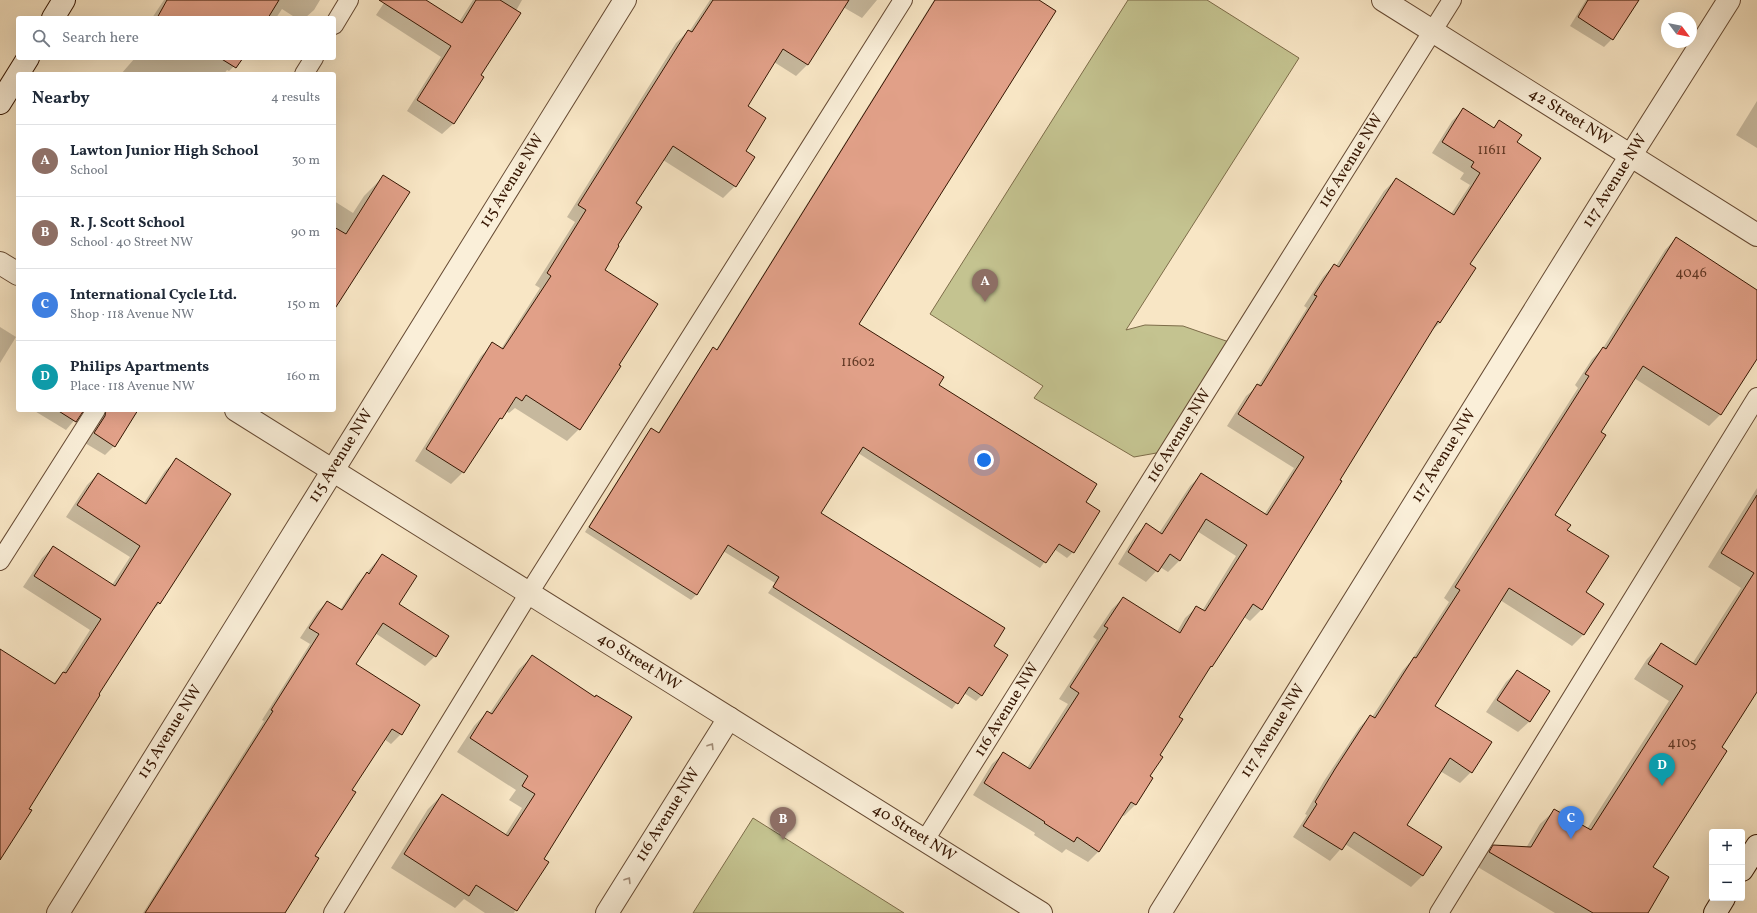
<!DOCTYPE html>
<html lang="en">
<head>
<meta charset="utf-8">
<style>
	:root { --surface:#fff; --page:#f2f2f3; --text:#1f2937; --muted:#747a83; --line:#e0e1e3; --accent:#db2777 }
	body { margin:0; font-family:Vollkorn,serif; background:var(--page); color:var(--text) }
	.controls { position:absolute; right:12px; bottom:12px; display:grid; overflow:hidden; border-radius:4px; box-shadow:0 4px 16px #0002 }
	.controls button { width:36px; height:36px; display:grid; place-items:center; padding:0; border:0; border-bottom:1px solid var(--line); background:var(--surface); color:var(--text); font:20px sans-serif }
	.compass { position:absolute; left:1661px; top:12px; width:36px; height:36px; border-radius:50%; background:var(--surface); box-shadow:0 4px 16px #0002; rotate:122deg }
	.you { position:absolute; left:984px; top:460px; width:14px; height:14px; margin:-10px; border:3px solid #fff; border-radius:50%; background:#1a73e8; box-shadow:0 0 0 6px #1a73e833 }
	.badge { display:grid; place-items:center; width:26px; height:26px; border-radius:50%; background:var(--accent); color:#fff; font-size:13px; font-weight:700 }
	.pin { position:absolute; translate:-50% -33px; filter:drop-shadow(0 1px 2px #0008) }
	.pin::after { content:''; position:absolute; top:21px; width:14px; height:12px; background:inherit; clip-path:polygon(0 0,100% 0,50% 100%) }
	.list { margin:0; padding:0; list-style:none }
	h2 { display:flex; justify-content:space-between; align-items:center; height:52px; margin:0; padding:0 16px; font-size:17px }
	h2 small { font-size:13px; font-weight:400; color:var(--muted) }
	.list li { display:grid; grid-template-columns:26px 1fr auto; gap:12px; align-items:center; box-sizing:border-box; height:72px; padding:0 16px; border-top:1px solid var(--line) }
	.list b { display:block; font-size:15px; white-space:nowrap }
	.list p { margin:0; font-size:13px; white-space:nowrap; color:var(--muted) }
	.list em { font-size:13px; font-style:normal; color:var(--muted) }
	.icon { flex:none; width:22px; height:22px; fill:none; stroke:currentColor; stroke-width:2; stroke-linecap:round; stroke-linejoin:round }
	.map { position:relative; flex:none; width:1757px; height:913px; overflow:hidden }
	.search { position:absolute; background:var(--surface); box-shadow:0 4px 16px #0002; left:16px; top:16px; width:320px; height:44px; display:flex; align-items:center; gap:10px; box-sizing:border-box; padding:0 14px; border-radius:4px; color:var(--muted); font-size:15px }
	.panel { position:absolute; background:var(--surface); box-shadow:0 4px 16px #0002; left:16px; top:72px; width:320px; height:340px; border-radius:4px }
	.map>svg:first-child { display:block }
	.green { fill:#c4c390; stroke:#7d6c49 }
	.shadow { fill:#0003 }
	.building { fill:#e1a088; stroke:#361602 }
	.lines { fill:none; stroke-linecap:round; stroke-linejoin:round }
	.lane-casing { stroke:#664a33; stroke-width:20 }
	.street-casing { stroke:#664a33; stroke-width:24 }
	.secondary-casing { stroke:#361602; stroke-width:24 }
	.lane { stroke:#faefd9; stroke-width:18 }
	.street { stroke:#faefd9; stroke-width:22 }
	.secondary { stroke:#faefd9; stroke-width:22 }
	.oneway { stroke:#a28d78 }
	.labels { text-anchor:middle; dominant-baseline:central; stroke-width:3; stroke-linejoin:round; paint-order:stroke }
	.number-label { font-size:14px; fill:#613824 }
	.street-label { font-size:16px; fill:#361602; stroke:#faefd9 }
</style>
</head>
<body>
<div class="map">
<svg width="1757" height="913" viewBox="0 0 1757 913">
	<rect width="100%" height="100%" fill="#f8e6c5"/>
	<filter id="stains"><feTurbulence type="fractalNoise" baseFrequency=".005" numOctaves="4"/><feColorMatrix values="0 0 0 0 .2 0 0 0 0 .09 0 0 0 0 .02 0 0 0 .5 -.17"/></filter>
	<radialGradient id="worn" r=".72"><stop offset=".6" stop-color="#630" stop-opacity="0"/><stop offset="1" stop-color="#630" stop-opacity=".3"/></radialGradient>
	<g class="green">
		<path d="M 1128,0 L 1207,0 L 1299,58 L 1126,330 L 1145,325 L 1183,326 L 1229,342 L 1162,452 L 1134,457 L 1034,398 L 1043,386 L 930,314 Z"/>
		<path d="M 753,818 L 904,913 L 693,913 Z"/>
	</g>
	<g class="shadow">
		<path d="M 164,0 L 320,0 L 314,10 L 305,18 L 296,18 L 282,9 L 276,18 L 152,18 Z"/>
		<path d="M 386,0 L 424,0 L 459,22 L 473,0 L 522,0 L 480,76 L 483,78 L 453,124 L 442,134 L 407,111 L 441,57 L 376,15 Z"/>
		<path d="M 710,0 L 877,0 L 862,18 L 843,7 L 808,64 L 796,76 L 774,62 L 746,107 L 744,151 L 735,186 L 723,198 L 663,160 L 634,203 L 616,245 L 603,270 L 618,365 L 579,429 L 567,441 L 515,408 L 509,413 L 506,411 L 493,427 L 463,472 L 451,484 L 415,461 L 481,356 L 493,344 L 501,349 L 540,288 L 535,285 L 575,222 L 567,217 L 676,43 L 688,31 L 689,32 Z"/>
		<path d="M 934,0 L 1037,0 L 857,324 L 1084,502 L 1099,511 L 1073,552 L 1067,558 L 1054,549 L 1040,568 L 858,453 L 820,513 L 992,646 L 982,695 L 976,701 L 964,693 L 952,709 L 768,593 L 775,583 L 723,551 L 697,594 L 691,600 L 585,532 L 646,435 L 651,429 L 658,433 L 708,354 L 714,348 L 716,350 Z"/>
		<path d="M 1586,0 L 1637,0 L 1612,39 L 1604,47 L 1570,26 Z"/>
		<path d="M 135,58 L 242,58 L 229,71 L 227,70 L 224,74 L 121,74 Z"/>
		<path d="M 1757,101 L 1757,148 L 1736,135 Z"/>
		<path d="M 1463,110 L 1493,128 L 1500,121 L 1515,143 L 1469,265 L 1440,323 L 1430,332 L 1339,480 L 1341,482 L 1261,610 L 1250,621 L 1244,617 L 1212,666 L 1205,673 L 1178,717 L 1149,777 L 1152,778 L 1135,805 L 1124,816 L 1122,815 L 1099,851 L 1088,862 L 1066,849 L 1062,853 L 1034,835 L 1035,833 L 973,795 L 992,764 L 1004,753 L 1027,768 L 1068,704 L 1059,699 L 1097,640 L 1093,637 L 1112,609 L 1123,598 L 1177,632 L 1185,618 L 1197,607 L 1202,611 L 1236,556 L 1197,531 L 1179,561 L 1168,572 L 1160,567 L 1146,582 L 1118,564 L 1135,536 L 1146,525 L 1159,533 L 1190,486 L 1201,475 L 1264,515 L 1294,468 L 1227,426 L 1246,396 L 1258,386 L 1307,308 L 1304,306 L 1323,277 L 1334,265 L 1336,266 L 1384,191 L 1396,179 L 1451,214 L 1470,185 L 1460,179 L 1464,173 L 1432,153 L 1452,121 Z"/>
		<path d="M 384,176 L 334,309 L 334,201 L 353,213 L 364,196 Z"/>
		<path d="M 1676,238 L 1757,291 L 1757,359 L 1721,414 L 1709,426 L 1634,378 L 1600,432 L 1554,515 L 1566,531 L 1584,592 L 1603,604 L 1583,635 L 1572,646 L 1500,600 L 1434,706 L 1471,772 L 1460,783 L 1440,771 L 1406,825 L 1441,847 L 1422,876 L 1411,887 L 1345,844 L 1330,861 L 1293,837 L 1307,815 L 1305,814 L 1324,781 L 1359,728 L 1370,716 L 1372,717 L 1403,670 L 1411,661 L 1449,602 L 1444,598 L 1578,388 L 1575,385 L 1592,359 L 1603,348 L 1665,250 Z"/>
		<path d="M 0,327 L 16,337 L 0,363 Z"/>
		<path d="M 33,410 L 83,410 L 66,430 Z"/>
		<path d="M 93,410 L 126,410 L 114,446 L 105,455 L 85,443 Z"/>
		<path d="M 176,460 L 160,603 L 150,613 L 97,695 L 28,809 L 0,858 L 0,650 L 53,684 L 62,674 L 90,630 L 23,587 L 42,558 L 53,547 L 112,585 L 130,557 L 66,517 L 87,485 L 98,474 L 144,503 L 165,471 Z"/>
		<path d="M 1757,488 L 1757,690 L 1721,747 L 1651,867 L 1646,913 L 1555,913 L 1476,866 L 1480,860 L 1494,846 L 1526,848 L 1540,824 L 1555,810 L 1587,829 L 1669,701 L 1634,679 L 1647,659 L 1661,645 L 1692,664 L 1741,588 L 1708,567 Z"/>
		<path d="M 382,555 L 397,605 L 435,656 L 425,666 L 375,633 L 355,665 L 401,734 L 391,744 L 384,739 L 351,790 L 282,913 L 143,913 L 264,721 L 262,720 L 310,644 L 300,638 L 317,612 L 327,602 L 340,610 L 357,584 Z"/>
		<path d="M 533,656 L 543,859 L 514,913 L 485,913 L 464,899 L 455,908 L 391,868 L 428,809 L 442,795 L 505,835 L 522,808 L 509,800 L 516,790 L 457,752 L 474,726 L 487,712 L 489,714 L 519,669 Z"/>
		<path d="M 1517,671 L 1530,721 L 1518,732 L 1486,712 L 1506,682 Z"/>
	</g>
	<g class="building">
		<path d="M 167,0 L 279,0 L 268,18 L 157,18 Z"/>
		<path d="M 379,0 L 426,0 L 462,23 L 476,0 L 500,0 L 521,13 L 481,75 L 484,77 L 454,124 L 417,100 L 451,46 Z"/>
		<path d="M 713,0 L 849,0 L 808,65 L 783,49 L 748,106 L 766,118 L 746,151 L 755,157 L 736,187 L 673,146 L 636,203 L 642,207 L 618,245 L 619,246 L 605,270 L 658,304 L 619,365 L 621,366 L 580,430 L 526,395 L 522,401 L 516,397 L 502,419 L 500,418 L 464,473 L 426,449 L 492,342 L 503,349 L 551,276 L 547,273 L 586,210 L 578,205 L 688,30 L 692,32 Z"/>
		<path d="M 935,0 L 1039,0 L 1056,11 L 859,324 L 944,377 L 939,385 L 1097,484 L 1086,502 L 1100,511 L 1074,553 L 1059,544 L 1046,563 L 863,447 L 821,513 L 1005,628 L 994,646 L 1008,655 L 982,696 L 969,687 L 958,704 L 773,587 L 779,577 L 728,545 L 697,595 L 589,527 L 651,428 L 659,433 L 713,347 L 717,350 Z"/>
		<path d="M 1588,0 L 1639,0 L 1613,40 L 1578,17 Z"/>
		<path d="M 220,58 L 243,58 L 236,68 Z"/>
		<path d="M 1463,108 L 1494,128 L 1499,120 L 1522,135 L 1517,142 L 1541,158 L 1470,264 L 1476,268 L 1440,323 L 1438,321 L 1340,480 L 1342,481 L 1262,610 L 1253,604 L 1212,667 L 1211,666 L 1179,717 L 1183,719 L 1160,755 L 1163,757 L 1150,776 L 1153,778 L 1136,805 L 1131,802 L 1099,852 L 1077,837 L 1074,842 L 1044,823 L 1045,822 L 984,783 L 1003,752 L 1030,769 L 1079,693 L 1070,687 L 1108,628 L 1104,626 L 1123,597 L 1180,633 L 1196,606 L 1205,611 L 1247,545 L 1206,519 L 1180,561 L 1170,554 L 1158,572 L 1128,552 L 1146,523 L 1162,534 L 1201,473 L 1267,515 L 1304,457 L 1238,414 L 1257,384 L 1261,386 L 1317,296 L 1314,295 L 1334,264 L 1339,267 L 1396,178 L 1454,215 L 1480,173 L 1471,167 L 1474,162 L 1442,142 Z"/>
		<path d="M 383,175 L 410,192 L 334,310 L 334,227 L 346,234 Z"/>
		<path d="M 1676,237 L 1757,290 L 1757,359 L 1721,415 L 1643,366 L 1601,432 L 1606,435 L 1555,515 L 1571,525 L 1567,530 L 1609,556 L 1586,592 L 1604,604 L 1584,635 L 1509,588 L 1435,706 L 1492,742 L 1472,773 L 1450,758 L 1407,825 L 1442,847 L 1423,876 L 1354,832 L 1342,850 L 1303,826 L 1317,804 L 1315,802 L 1335,769 L 1370,715 L 1375,718 L 1414,657 L 1416,658 L 1460,590 L 1455,587 L 1589,376 L 1585,374 L 1603,347 L 1606,349 Z"/>
		<path d="M 57,410 L 84,410 L 76,422 Z"/>
		<path d="M 106,410 L 138,410 L 115,447 L 94,433 L 105,416 Z"/>
		<path d="M 176,458 L 231,494 L 160,604 L 158,602 L 99,694 L 100,695 L 29,809 L 32,810 L 0,860 L 0,649 L 55,684 L 63,672 L 66,673 L 101,619 L 34,576 L 53,546 L 115,586 L 140,546 L 77,505 L 98,473 L 146,504 Z"/>
		<path d="M 1757,495 L 1757,692 L 1722,747 L 1727,751 L 1653,867 L 1669,877 L 1648,913 L 1593,913 L 1489,852 L 1493,845 L 1531,847 L 1554,809 L 1591,830 L 1683,686 L 1648,664 L 1661,643 L 1696,665 L 1754,573 L 1721,553 Z"/>
		<path d="M 382,554 L 417,576 L 399,604 L 449,636 L 436,657 L 383,623 L 356,664 L 420,705 L 402,735 L 392,729 L 352,790 L 356,792 L 315,856 L 319,858 L 285,913 L 145,913 L 273,711 L 271,710 L 319,634 L 309,628 L 327,601 L 342,610 L 367,572 L 369,574 Z"/>
		<path d="M 532,655 L 595,697 L 596,695 L 632,717 L 544,859 L 549,862 L 517,911 L 476,885 L 469,896 L 404,854 L 442,794 L 508,836 L 535,794 L 522,786 L 528,776 L 470,738 L 487,711 L 492,714 Z"/>
		<path d="M 1517,670 L 1550,691 L 1530,722 L 1497,700 Z"/>
	</g>
	<g class="lines">
		<g class="lane-casing">
			<g id="lane">
				<path d="M 334,25 L 349,0"/>
				<path d="M 304,74 L 314,58"/>
				<path d="M 0,561 L 96,410"/>
				<path d="M 925,840 L 1452,0"/>
				<path d="M 333,913 L 529,593 L 903,0"/>
				<path d="M 1439,913 L 1757,397"/>
			</g>
		</g>
		<g class="street-casing">
			<g id="street">
				<path d="M 1383,0 L 1757,235"/>
				<path d="M 0,263 L 18,274"/>
				<path d="M 236,410 L 1041,913"/>
				<path d="M 58,913 L 625,0"/>
				<path d="M 607,913 L 729,718"/>
				<path d="M 1160,913 L 1631,155 L 1729,0"/>
			</g>
		</g>
		<g class="secondary-casing">
			<g id="secondary">
				<path d="M 53,18 L 64,0"/>
				<path d="M 0,103 L 28,58"/>
				<path d="M 1742,870 L 1757,846"/>
				<path d="M 1715,913 L 1724,898"/>
			</g>
		</g>
		<use href="#lane" class="lane"/>
		<use href="#street" class="street"/>
		<use href="#secondary" class="secondary"/>
	</g>
	<defs><path id="oneway-chevron" d="M-2-3.5L2.5 0L-2 3.5" fill="none" stroke-width="1.6" stroke-linecap="round" stroke-linejoin="round"/></defs>
	<g class="oneway">
		<use href="#oneway-chevron" transform="translate(711 746) rotate(-58)"/>
		<use href="#oneway-chevron" transform="translate(628 880) rotate(-58)"/>
	</g>
	<g class="labels">
		<g class="number-label">
			<text x="1492" y="150">11611</text>
			<text x="1691" y="273">4046</text>
			<text x="858" y="362">11602</text>
			<text x="1682" y="743">4105</text>
		</g>
		<g class="street-label">
			<text transform="translate(1570 117) rotate(32)">42 Street NW</text>
			<text transform="translate(1351 161) rotate(-58)">116 Avenue NW</text>
			<text transform="translate(512 181) rotate(-58)">115 Avenue NW</text>
			<text transform="translate(1615 181) rotate(-58)">117 Avenue NW</text>
			<text transform="translate(1179 436) rotate(-58)">116 Avenue NW</text>
			<text transform="translate(341 456) rotate(-58)">115 Avenue NW</text>
			<text transform="translate(1444 456) rotate(-58)">117 Avenue NW</text>
			<text transform="translate(639 662) rotate(32)">40 Street NW</text>
			<text transform="translate(1007 710) rotate(-58)">116 Avenue NW</text>
			<text transform="translate(1273 731) rotate(-58)">117 Avenue NW</text>
			<text transform="translate(170 732) rotate(-58)">115 Avenue NW</text>
			<text transform="translate(668 815) rotate(-58)">116 Avenue NW</text>
			<text transform="translate(914 833) rotate(32)">40 Street NW</text>
		</g>
	</g>
	<rect width="100%" height="100%" filter="url(#stains)"/>
	<rect width="100%" height="100%" fill="url(#worn)"/>
</svg>
<div class="controls">
<button>+</button>
<button>−</button>
</div>
<svg class="compass" viewBox="-18 -18 36 36"><path d="M0-13l5 13h-10z" fill="#e53935"/><path d="M0 13l5-13h-10z" fill="#747a83"/></svg>
<div class="you"></div>
<div class="pin badge" style="left:985px;top:302px;background:#8d6e63">A</div>
<div class="pin badge" style="left:783px;top:840px;background:#8d6e63">B</div>
<div class="pin badge" style="left:1571px;top:839px;background:#3f7fe0">C</div>
<div class="pin badge" style="left:1662px;top:786px;background:#0f9aa8">D</div>
<div class="search"><svg class="icon" aria-label="search" viewBox="0 0 24 24"><circle cx="10" cy="10" r="6"/><path d="M15 15l6 6"/></svg>Search here</div>
<section class="panel">
<h2>Nearby<small>4 results</small></h2>
<ul class="list">
<li><span class="badge" style="background:#8d6e63">A</span><div><b>Lawton Junior High School</b><p>School</p></div><em>30 m</em></li>
<li><span class="badge" style="background:#8d6e63">B</span><div><b>R. J. Scott School</b><p>School · 40 Street NW</p></div><em>90 m</em></li>
<li><span class="badge" style="background:#3f7fe0">C</span><div><b>International Cycle Ltd.</b><p>Shop · 118 Avenue NW</p></div><em>150 m</em></li>
<li><span class="badge" style="background:#0f9aa8">D</span><div><b>Philips Apartments</b><p>Place · 118 Avenue NW</p></div><em>160 m</em></li>
</ul>
</section>
</div>
</body>
</html>
